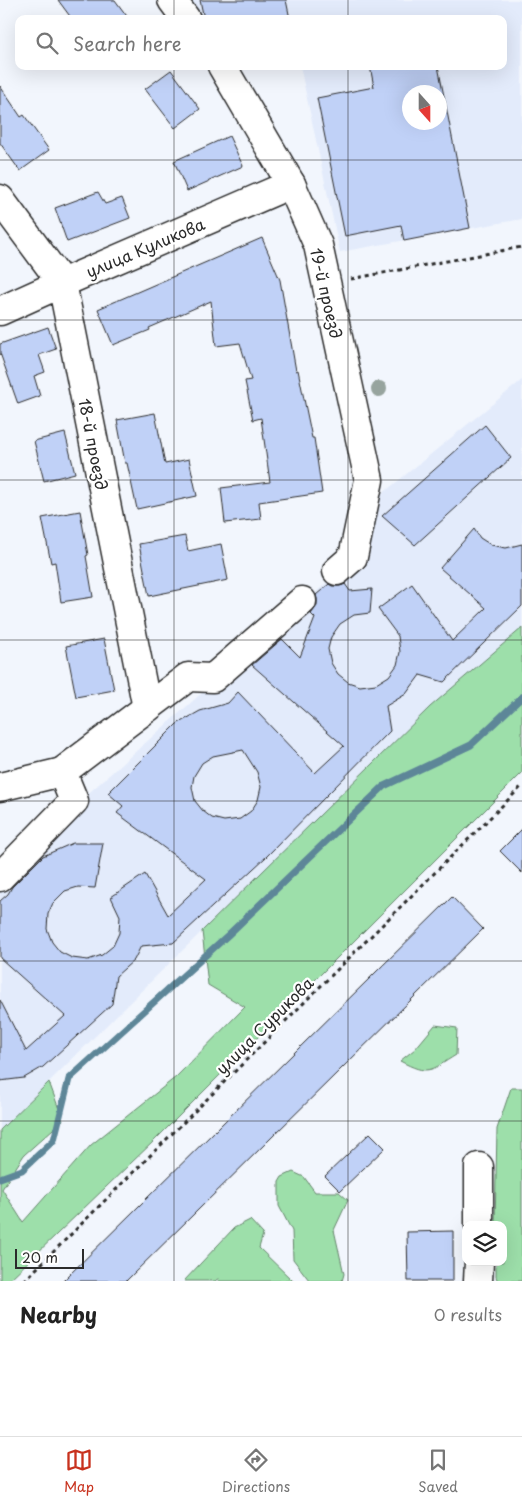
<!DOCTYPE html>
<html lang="en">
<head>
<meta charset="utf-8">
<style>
	:root { --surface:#fff; --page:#f2f2f2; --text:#222; --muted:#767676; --line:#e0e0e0; --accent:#c8321e }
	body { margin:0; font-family:"Playpen Sans",sans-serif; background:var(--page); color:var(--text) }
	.controls { position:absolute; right:15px; bottom:15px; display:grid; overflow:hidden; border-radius:10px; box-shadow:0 5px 20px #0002 }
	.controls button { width:45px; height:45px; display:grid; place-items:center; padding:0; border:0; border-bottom:1px solid var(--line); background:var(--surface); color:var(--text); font:25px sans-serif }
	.compass { position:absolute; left:402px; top:85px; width:45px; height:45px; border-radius:50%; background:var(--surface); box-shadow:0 5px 20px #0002; rotate:159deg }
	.scale { position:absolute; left:15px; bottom:12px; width:69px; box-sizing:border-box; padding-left:5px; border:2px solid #2b2b2b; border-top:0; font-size:14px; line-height:18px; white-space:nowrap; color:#2b2b2b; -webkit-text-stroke:4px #fff; paint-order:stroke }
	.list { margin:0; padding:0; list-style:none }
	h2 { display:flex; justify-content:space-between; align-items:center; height:65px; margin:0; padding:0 20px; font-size:21px }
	h2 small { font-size:16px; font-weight:400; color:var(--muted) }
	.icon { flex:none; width:28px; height:28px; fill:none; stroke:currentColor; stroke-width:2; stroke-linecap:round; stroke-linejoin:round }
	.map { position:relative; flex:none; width:522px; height:1281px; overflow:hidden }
	.search { position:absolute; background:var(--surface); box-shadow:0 5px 20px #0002; left:15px; right:15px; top:15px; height:55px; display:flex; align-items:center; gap:12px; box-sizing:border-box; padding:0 18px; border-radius:10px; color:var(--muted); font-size:19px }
	.sheet { height:155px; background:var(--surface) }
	nav { display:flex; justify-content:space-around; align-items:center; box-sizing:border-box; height:70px; border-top:1px solid var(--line); background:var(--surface); font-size:14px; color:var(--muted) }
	nav a { display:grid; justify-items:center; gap:2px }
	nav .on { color:var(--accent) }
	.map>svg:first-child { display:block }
	.built { fill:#e3ebfb; fill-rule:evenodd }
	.green { fill:#9ddfaa; stroke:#64856a }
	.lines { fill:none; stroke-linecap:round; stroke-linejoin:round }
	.stream { stroke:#5d8698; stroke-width:7 }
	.building { fill:#c0d1f7; stroke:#2b2b2b; fill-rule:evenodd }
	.minor-casing { stroke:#2b2b2b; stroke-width:31 }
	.path { stroke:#2b2b2b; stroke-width:3; stroke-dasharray:4 4; stroke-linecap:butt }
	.minor { stroke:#fff; stroke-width:28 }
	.tree { fill:#97a49e }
	.grid { fill:none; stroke:#2b2b2b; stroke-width:1; stroke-opacity:0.55 }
	.labels { text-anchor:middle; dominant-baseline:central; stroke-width:4.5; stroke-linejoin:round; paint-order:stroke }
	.street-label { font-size:16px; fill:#2b2b2b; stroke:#fff }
</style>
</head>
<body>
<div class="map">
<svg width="522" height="1281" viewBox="0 0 522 1281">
	<rect width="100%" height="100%" fill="#f2f6fd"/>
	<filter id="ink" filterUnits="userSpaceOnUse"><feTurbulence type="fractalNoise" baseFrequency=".02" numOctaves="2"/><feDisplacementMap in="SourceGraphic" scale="10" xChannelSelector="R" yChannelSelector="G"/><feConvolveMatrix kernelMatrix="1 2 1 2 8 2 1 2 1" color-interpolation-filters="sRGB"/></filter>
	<g filter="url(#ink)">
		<g class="built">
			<path d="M 177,0 L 522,0 L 522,219 L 340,252 L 300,66 L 503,66 L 503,19 L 191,19 ZM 410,92 L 440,92 L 440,122 L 410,122 Z"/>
			<path d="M 522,380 L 522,628 L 430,707 L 0,1130 L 0,881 L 65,814 L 358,555 L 372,502 Z"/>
		</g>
		<g class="green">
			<path d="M 522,628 L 522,773 L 154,1141 L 8,1281 L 0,1281 L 0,1130 L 49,1082 L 63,1120 L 24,1155 L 2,1189 L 23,1222 L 91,1145 L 176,1077 L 245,1007 L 208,985 L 202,931 L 430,707 Z"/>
			<path d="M 435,1025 L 457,1028 L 456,1055 C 430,1071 429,1076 400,1061 L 415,1049 Z"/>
			<path d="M 511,1088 L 522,1088 L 522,1281 L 498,1281 L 496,1277 L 496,1262 L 503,1262 L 503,1225 L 495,1225 L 497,1129 Z"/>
			<path d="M 293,1172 L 304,1177 L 315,1192 L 339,1192 L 348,1200 L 334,1230 L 344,1274 L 342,1281 L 309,1281 L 309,1280 L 293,1259 L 292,1231 L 279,1206 L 279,1182 L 282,1177 Z"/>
			<path d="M 250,1220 L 263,1234 L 259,1248 L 293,1281 L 218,1281 L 219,1278 L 215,1281 L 184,1281 L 234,1228 Z"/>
		</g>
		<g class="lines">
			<path class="stream" d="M 0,1178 L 22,1170 L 54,1140 L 69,1079 L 228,935 L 384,786 L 471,745 L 522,697"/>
		</g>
		<g class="building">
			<path d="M 58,0 L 115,0 L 129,19 L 72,19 Z"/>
			<path d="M 200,0 L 286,0 L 290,19 L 204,19 Z"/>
			<path d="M 370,66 L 438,66 L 470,228 L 404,241 L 401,225 L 345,236 L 317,98 L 374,87 ZM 410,92 L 440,92 L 440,122 L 410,122 Z"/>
			<path d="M 171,70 L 200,109 L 175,128 L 145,89 Z"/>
			<path d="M 0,86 L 21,117 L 24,115 L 49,150 L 20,171 L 0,143 Z"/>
			<path d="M 229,136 L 243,166 L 187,191 L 174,161 Z"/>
			<path d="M 98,192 L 105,204 L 122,198 L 130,218 L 67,242 L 55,208 Z"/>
			<path d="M 262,238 L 280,280 L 296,371 L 298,370 L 312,438 L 314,438 L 322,493 L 259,502 L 261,519 L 225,523 L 221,488 L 270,482 L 261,418 L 253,420 L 245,381 L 251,380 L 240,343 L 216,346 L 211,301 L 149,328 L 150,330 L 113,345 L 98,309 Z"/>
			<path d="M 48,327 L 56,349 L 39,355 L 45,372 L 34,376 L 40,396 L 18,404 L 0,353 L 0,344 Z"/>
			<path d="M 155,413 L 165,464 L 189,459 L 197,496 L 137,509 L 127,463 L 125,463 L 117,420 Z"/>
			<path d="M 485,425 L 511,458 L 415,545 L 382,516 Z"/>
			<path d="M 65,433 L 75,473 L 44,481 L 34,441 Z"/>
			<path d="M 80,511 L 88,555 L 86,556 L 93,597 L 61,602 L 55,562 L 51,563 L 42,518 Z"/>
			<path d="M 474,529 L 480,538 L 491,545 L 506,548 L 522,544 L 522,606 L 444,682 L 420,675 L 406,694 L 386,706 L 390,731 L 266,857 L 173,943 L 141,946 L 134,960 L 116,976 L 112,1004 L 43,1067 L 24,1078 L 0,1081 L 0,1000 L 26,1051 L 65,1016 L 0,958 L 0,901 L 8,894 L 12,887 L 43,856 L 73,843 L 103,843 L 95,888 L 78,887 L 65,891 L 53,903 L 48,914 L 47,929 L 52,942 L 60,952 L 72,958 L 88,960 L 102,955 L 113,946 L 119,933 L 120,916 L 111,897 L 145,874 L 168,915 L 206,879 L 117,813 L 123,806 L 108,793 L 177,724 L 200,711 L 228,703 L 238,692 L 315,773 L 344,746 L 252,665 L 282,639 L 300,657 L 315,618 L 311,614 L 317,606 L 317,599 L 316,595 L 329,584 L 332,586 L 340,586 L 345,584 L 350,591 L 372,589 L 370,613 L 354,615 L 340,624 L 331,637 L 328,649 L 331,663 L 338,674 L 348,682 L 360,686 L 376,684 L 389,676 L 397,665 L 400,652 L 398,636 L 378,609 L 412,584 L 452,641 L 486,608 L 440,568 ZM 243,750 L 257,772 L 261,787 L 258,800 L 251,811 L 240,819 L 224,821 L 212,818 L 203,811 L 195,801 L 192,787 L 194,776 L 202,763 L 213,756 Z"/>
			<path d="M 185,536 L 188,551 L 221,544 L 228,580 L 149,596 L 139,544 Z"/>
			<path d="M 104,639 L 114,690 L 76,697 L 66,646 Z"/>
			<path d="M 522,829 L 522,873 L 500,851 Z"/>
			<path d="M 452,897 L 483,929 L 126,1281 L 63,1281 Z"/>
			<path d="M 370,1133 L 385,1148 L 340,1191 L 325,1176 Z"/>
			<path d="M 453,1231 L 453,1281 L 408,1281 L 407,1232 Z"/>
		</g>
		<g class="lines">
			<g class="minor-casing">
				<g id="minor">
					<path d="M 172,0 L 186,19"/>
					<path d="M 222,66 L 291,184 L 318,245 L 369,480 L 353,557 L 337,571"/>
					<path d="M 0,199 L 62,283 L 147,708"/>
					<path d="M 0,311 L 62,283 L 291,184"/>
					<path d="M 0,787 L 62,772"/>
					<path d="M 0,877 L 74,801 L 62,772 L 188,677 L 213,678 L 302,601"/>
					<path d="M 479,1225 L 479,1167"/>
					<path d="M 478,1281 L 479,1262"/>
				</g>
			</g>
			<g class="path">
				<path d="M 351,279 L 522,247"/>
				<path d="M 24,1281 L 522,786"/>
			</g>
			<use href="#minor" class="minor"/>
		</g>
		<circle class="tree" cx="379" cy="389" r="8"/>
	</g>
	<path class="grid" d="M 174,0 L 174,19M 348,0 L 348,19M 174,66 L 174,1281M 348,66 L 348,1281M 0,160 L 522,160M 0,320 L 522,320M 0,480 L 522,480M 0,640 L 522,640M 0,801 L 522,801M 0,961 L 522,961M 0,1121 L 522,1121"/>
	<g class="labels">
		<g class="street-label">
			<text transform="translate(145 247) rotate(-23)">улица Куликова</text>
			<text transform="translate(327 293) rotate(77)">19-й проезд</text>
			<text transform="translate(94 444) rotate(79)">18-й проезд</text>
			<text transform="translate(264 1025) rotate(-45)">улица Сурикова</text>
		</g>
	</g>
</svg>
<div class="controls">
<button><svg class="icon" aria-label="layers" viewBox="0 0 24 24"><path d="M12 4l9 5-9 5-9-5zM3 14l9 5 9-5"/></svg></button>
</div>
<svg class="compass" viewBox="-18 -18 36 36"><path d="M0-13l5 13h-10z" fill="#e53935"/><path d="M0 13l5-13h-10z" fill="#767676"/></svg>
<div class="scale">20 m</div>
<div class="search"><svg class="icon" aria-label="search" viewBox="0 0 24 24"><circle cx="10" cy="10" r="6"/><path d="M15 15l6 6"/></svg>Search here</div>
</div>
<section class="sheet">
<h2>Nearby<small>0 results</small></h2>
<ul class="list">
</ul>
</section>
<nav>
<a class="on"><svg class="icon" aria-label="map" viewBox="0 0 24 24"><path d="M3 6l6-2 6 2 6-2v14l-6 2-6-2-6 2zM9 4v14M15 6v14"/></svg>Map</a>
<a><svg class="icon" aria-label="directions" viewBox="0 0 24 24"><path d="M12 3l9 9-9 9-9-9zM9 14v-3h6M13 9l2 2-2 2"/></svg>Directions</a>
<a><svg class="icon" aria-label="saved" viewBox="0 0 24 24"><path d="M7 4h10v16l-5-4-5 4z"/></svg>Saved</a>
</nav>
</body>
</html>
